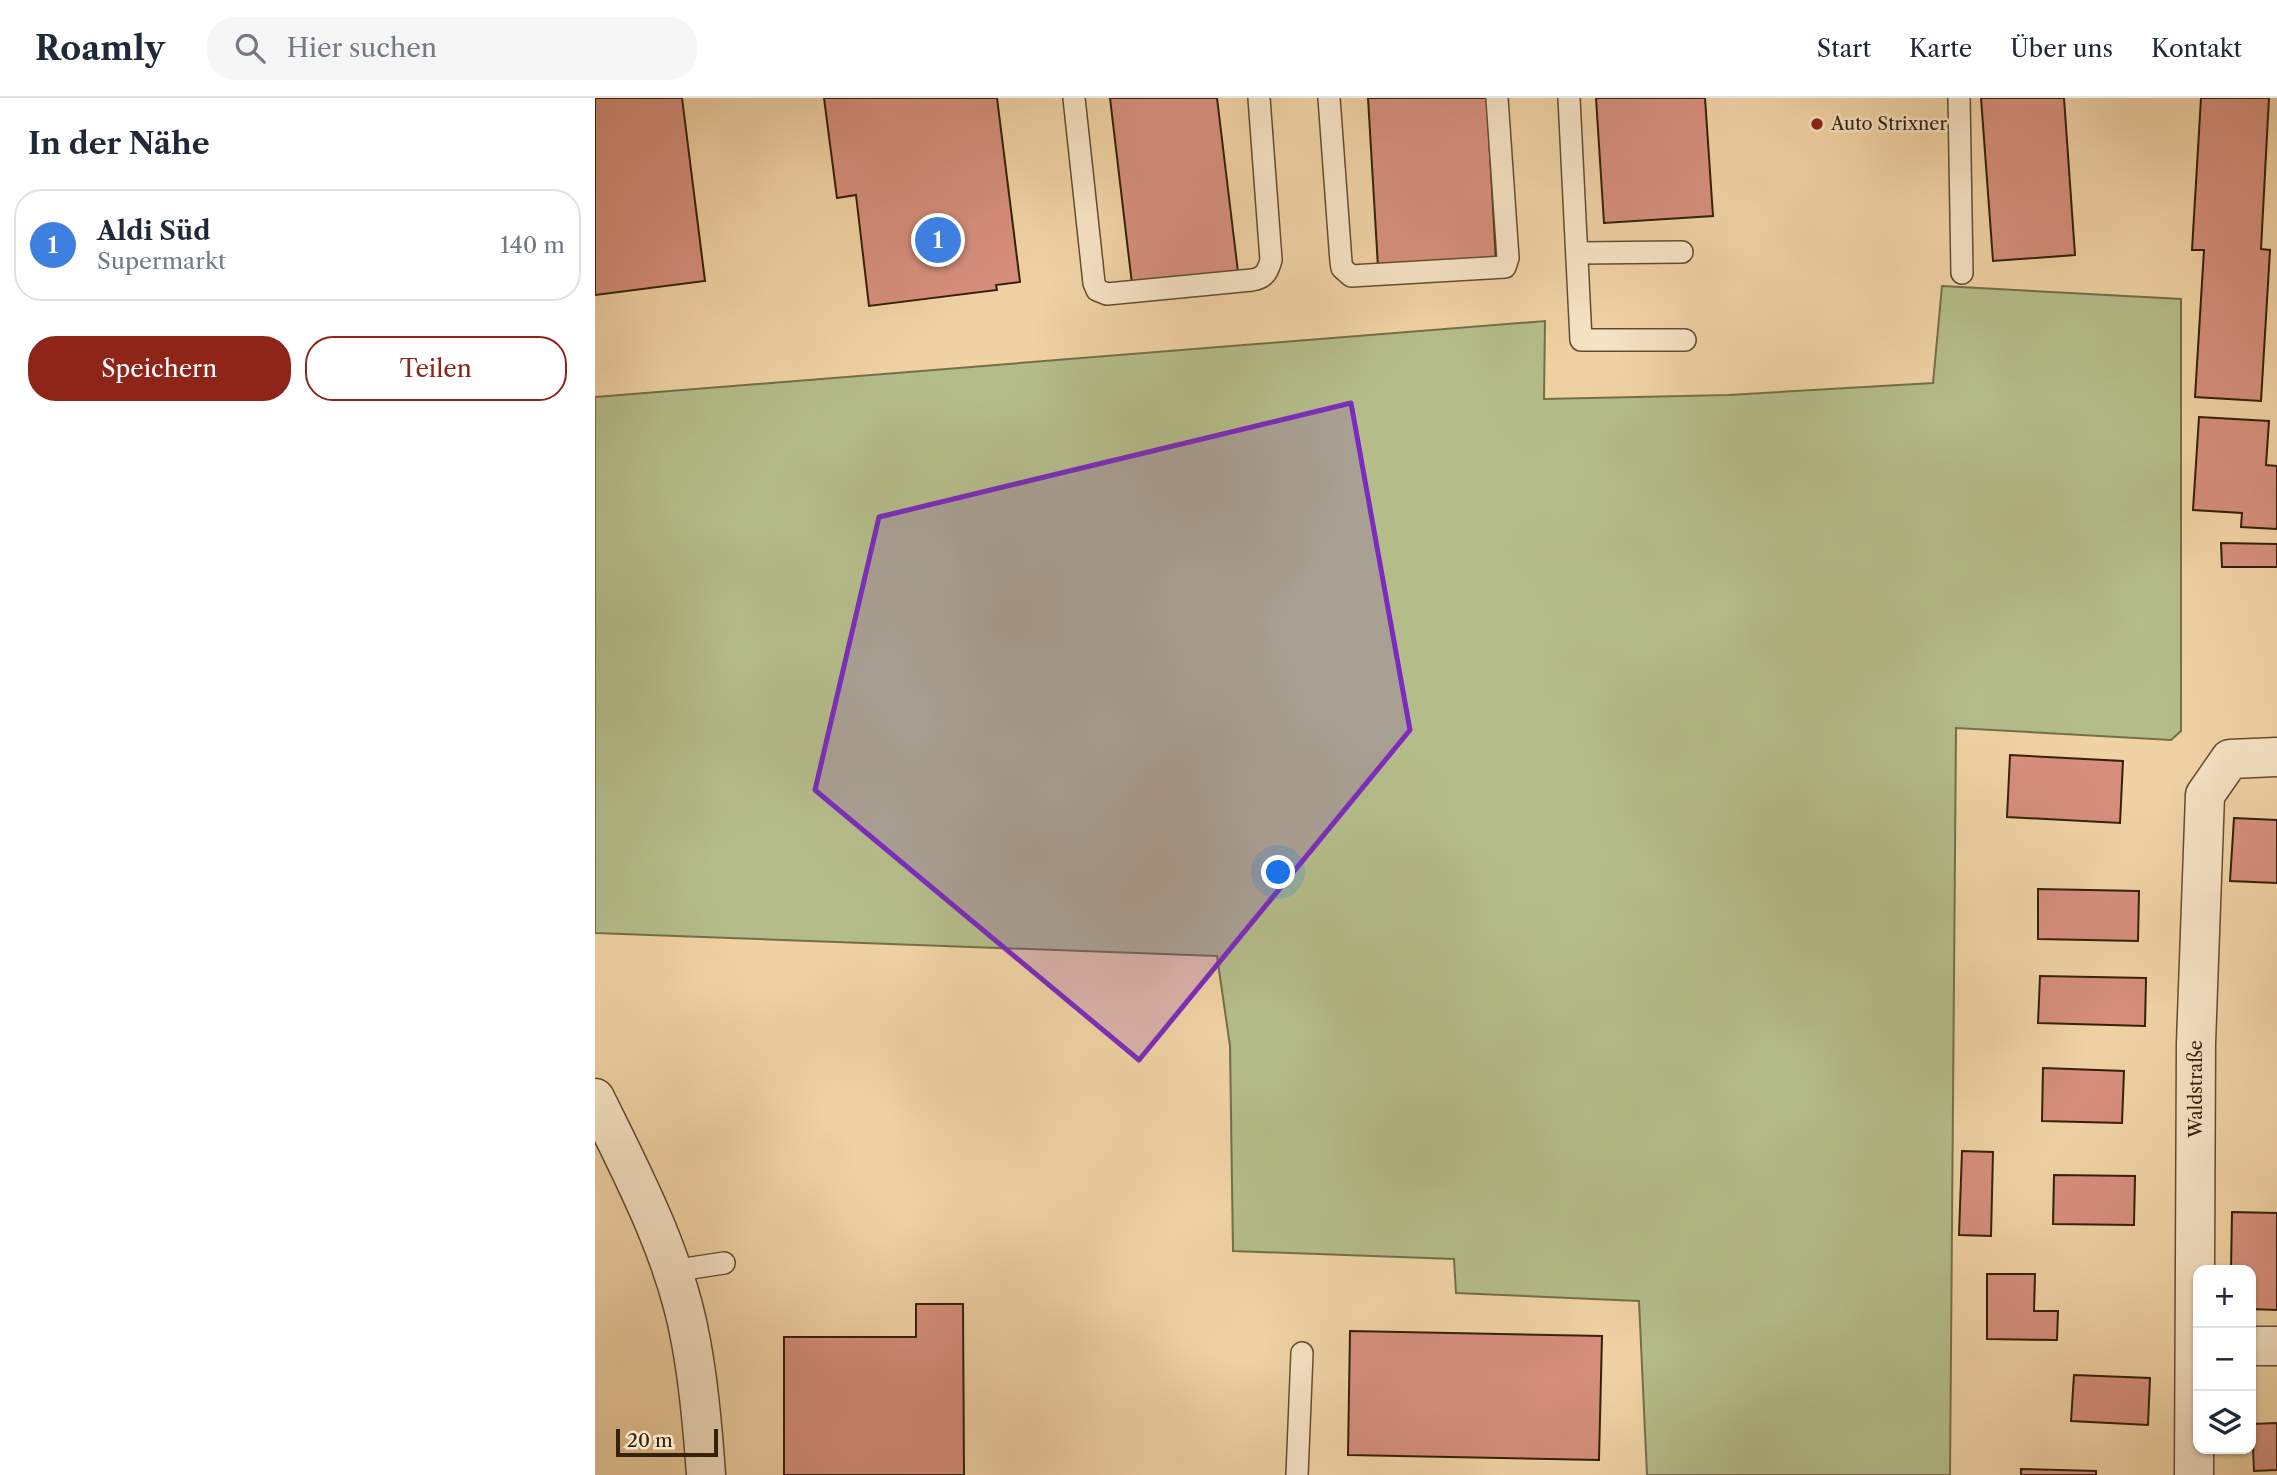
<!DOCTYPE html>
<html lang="de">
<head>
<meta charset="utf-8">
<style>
	:root { --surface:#fff; --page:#f6f6f7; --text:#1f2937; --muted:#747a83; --line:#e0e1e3; --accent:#8f2418 }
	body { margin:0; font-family:"Libre Caslon Text",serif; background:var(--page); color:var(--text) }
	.controls { position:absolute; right:21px; bottom:21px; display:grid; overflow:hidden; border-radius:14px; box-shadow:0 2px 5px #0004 }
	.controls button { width:63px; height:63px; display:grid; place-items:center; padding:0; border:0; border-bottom:2px solid var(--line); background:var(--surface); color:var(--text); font:35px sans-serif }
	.scale { position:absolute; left:21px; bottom:18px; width:102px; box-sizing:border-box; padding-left:7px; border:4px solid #352108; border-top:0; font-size:19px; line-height:24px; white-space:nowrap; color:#352108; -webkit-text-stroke:5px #f5e2c4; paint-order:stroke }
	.you { position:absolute; left:684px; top:775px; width:24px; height:24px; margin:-18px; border:5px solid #fff; border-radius:50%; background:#1a73e8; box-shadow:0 0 0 10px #1a73e833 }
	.badge { display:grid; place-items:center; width:46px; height:46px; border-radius:50%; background:var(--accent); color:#fff; font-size:23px; font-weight:700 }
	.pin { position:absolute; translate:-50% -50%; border:4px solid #fff; box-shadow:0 2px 7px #0006 }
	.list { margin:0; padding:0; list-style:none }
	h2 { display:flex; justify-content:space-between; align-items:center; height:91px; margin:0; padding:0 28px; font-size:30px }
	h2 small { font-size:23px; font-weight:400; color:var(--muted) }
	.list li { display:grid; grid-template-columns:46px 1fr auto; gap:21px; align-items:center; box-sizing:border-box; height:112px; margin:0 14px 14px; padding:0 14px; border:2px solid var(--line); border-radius:28px }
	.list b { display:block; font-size:26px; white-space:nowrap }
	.list p { margin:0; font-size:23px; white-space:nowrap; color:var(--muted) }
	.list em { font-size:23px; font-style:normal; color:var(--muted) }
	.actions { display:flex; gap:14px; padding:21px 28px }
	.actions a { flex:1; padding:16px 0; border:2px solid var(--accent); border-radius:28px; text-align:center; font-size:24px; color:var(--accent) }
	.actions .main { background:var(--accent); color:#fff }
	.icon { flex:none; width:38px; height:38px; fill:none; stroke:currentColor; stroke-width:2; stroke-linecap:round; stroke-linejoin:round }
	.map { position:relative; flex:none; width:1682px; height:1377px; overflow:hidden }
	header { display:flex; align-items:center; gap:42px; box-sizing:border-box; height:98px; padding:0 35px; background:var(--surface); border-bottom:2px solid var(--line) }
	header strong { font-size:33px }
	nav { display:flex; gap:38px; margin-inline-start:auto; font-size:24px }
	.search { width:490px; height:63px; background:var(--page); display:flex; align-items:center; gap:18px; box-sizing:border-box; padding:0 24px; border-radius:28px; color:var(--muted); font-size:26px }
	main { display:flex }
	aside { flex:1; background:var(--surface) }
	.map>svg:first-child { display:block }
	.green { fill:#b4bd8a; stroke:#746f49; stroke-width:2 }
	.building { fill:#d68f7c; stroke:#352108; stroke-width:2 }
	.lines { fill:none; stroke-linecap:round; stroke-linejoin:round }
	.lane-casing { stroke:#644d2f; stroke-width:24 }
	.street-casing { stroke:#644d2f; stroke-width:41 }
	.lane { stroke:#f5e2c4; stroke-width:21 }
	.street { stroke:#f5e2c4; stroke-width:38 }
	.marked { fill:#7b2cbf; fill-opacity:0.2; stroke:#7b2cbf; stroke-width:5; stroke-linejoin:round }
	.poi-dot { fill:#8f2418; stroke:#f5e2c4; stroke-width:2.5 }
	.labels { text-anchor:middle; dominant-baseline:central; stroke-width:5; stroke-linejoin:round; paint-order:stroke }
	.poi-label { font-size:18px; fill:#352108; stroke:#f5e2c4; text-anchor:start }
	.street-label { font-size:18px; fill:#352108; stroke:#f5e2c4 }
</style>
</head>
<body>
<header>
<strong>Roamly</strong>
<div class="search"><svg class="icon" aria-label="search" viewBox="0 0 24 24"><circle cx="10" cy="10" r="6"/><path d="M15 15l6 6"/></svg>Hier suchen</div>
<nav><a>Start</a><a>Karte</a><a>Über uns</a><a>Kontakt</a></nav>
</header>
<main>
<aside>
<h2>In der Nähe<small></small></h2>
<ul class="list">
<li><span class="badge" style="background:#3f7fe0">1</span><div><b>Aldi Süd</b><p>Supermarkt</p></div><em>140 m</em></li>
</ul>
<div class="actions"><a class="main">Speichern</a><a>Teilen</a></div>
</aside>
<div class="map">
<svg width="1682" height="1377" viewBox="0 0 1682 1377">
	<rect width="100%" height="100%" fill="#f0d2a4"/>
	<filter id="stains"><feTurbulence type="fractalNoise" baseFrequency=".00286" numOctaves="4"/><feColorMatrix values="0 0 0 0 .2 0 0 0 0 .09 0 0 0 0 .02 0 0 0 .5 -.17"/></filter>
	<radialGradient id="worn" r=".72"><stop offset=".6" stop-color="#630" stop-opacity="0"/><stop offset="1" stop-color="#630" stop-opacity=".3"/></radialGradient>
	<path class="green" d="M 1347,188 L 1586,201 L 1586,633 L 1576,642 L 1361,630 L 1355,1377 L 1052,1377 L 1044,1203 L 861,1195 L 859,1161 L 638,1153 L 635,948 L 622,858 L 0,835 L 0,299 L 950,223 L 949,301 L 1134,297 L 1338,285 Z"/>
	<g class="building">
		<path d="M 0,0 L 87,0 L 110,183 L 0,197 Z"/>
		<path d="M 229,0 L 402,0 L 425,184 L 401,187 L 402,192 L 274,208 L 261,97 L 242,100 Z"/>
		<path d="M 515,0 L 622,0 L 643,174 L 537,186 Z"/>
		<path d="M 773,0 L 892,0 L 901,162 L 783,169 Z"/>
		<path d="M 1001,0 L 1110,0 L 1118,118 L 1009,125 Z"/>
		<path d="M 1386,0 L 1469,0 L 1480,157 L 1398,163 Z"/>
		<path d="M 1606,0 L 1674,0 L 1666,151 L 1675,152 L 1666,303 L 1600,299 L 1609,152 L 1597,152 Z"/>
		<path d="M 1604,319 L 1674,323 L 1671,367 L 1682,368 L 1682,431 L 1646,429 L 1647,415 L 1598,412 Z"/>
		<path d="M 1626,445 L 1682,446 L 1682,469 L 1627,469 Z"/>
		<path d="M 1415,657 L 1528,663 L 1525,725 L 1412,719 Z"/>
		<path d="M 1639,720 L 1682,722 L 1682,785 L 1635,783 Z"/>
		<path d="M 1443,791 L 1544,793 L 1543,843 L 1443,841 Z"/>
		<path d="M 1445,878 L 1551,880 L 1550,928 L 1443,925 Z"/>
		<path d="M 1448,970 L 1529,973 L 1527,1025 L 1447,1023 Z"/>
		<path d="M 1367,1053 L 1398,1054 L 1396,1138 L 1364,1137 Z"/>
		<path d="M 1459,1077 L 1540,1078 L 1539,1127 L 1458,1126 Z"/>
		<path d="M 1637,1114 L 1682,1115 L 1682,1212 L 1656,1211 L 1656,1172 L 1636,1172 Z"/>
		<path d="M 1392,1176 L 1440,1176 L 1439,1213 L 1463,1213 L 1462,1242 L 1392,1241 Z"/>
		<path d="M 321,1206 L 368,1206 L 369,1377 L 189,1377 L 189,1239 L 321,1239 Z"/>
		<path d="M 755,1233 L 1007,1238 L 1004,1362 L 753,1357 Z"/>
		<path d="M 1479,1277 L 1555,1280 L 1553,1327 L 1476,1323 Z"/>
		<path d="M 1682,1325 L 1682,1372 L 1659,1373 L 1657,1326 Z"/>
		<path d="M 1426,1371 L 1501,1373 L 1501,1377 L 1426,1377 Z"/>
	</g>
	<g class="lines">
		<g class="lane-casing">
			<g id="lane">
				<path d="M 479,0 L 499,185 L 502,192 L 512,196 L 657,182 C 670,180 673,173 676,162 L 664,0"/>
				<path d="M 734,0 L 746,164 L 747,170 L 756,178 L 910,169 L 913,160 L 902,0"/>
				<path d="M 974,0 L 986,242 L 1090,242"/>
				<path d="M 1364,0 L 1367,175"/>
				<path d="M 983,155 L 1087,154"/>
				<path d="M 77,1173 L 129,1165"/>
				<path d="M 702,1377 L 707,1255"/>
			</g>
		</g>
		<g class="street-casing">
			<g id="street">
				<path d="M 0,1000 C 38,1077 81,1158 96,1244 C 104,1287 108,1333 111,1377"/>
				<path d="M 1656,1248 L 1682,1248"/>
				<path d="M 1599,1377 L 1601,945 L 1610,697 L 1635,661 L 1682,659"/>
			</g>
		</g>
		<use href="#lane" class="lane"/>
		<use href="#street" class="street"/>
	</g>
	<path class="marked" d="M 756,305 L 815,632 L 544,962 L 220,692 L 284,419 Z"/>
	<circle class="poi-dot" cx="1222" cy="26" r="7"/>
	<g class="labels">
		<g class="poi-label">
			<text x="1236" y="26">Auto Strixner</text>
		</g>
		<g class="street-label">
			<text transform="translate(1601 991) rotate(-90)">Waldstraße</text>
		</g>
	</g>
	<rect width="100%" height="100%" filter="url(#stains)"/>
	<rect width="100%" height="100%" fill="url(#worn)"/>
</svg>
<div class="controls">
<button>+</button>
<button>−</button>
<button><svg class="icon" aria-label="layers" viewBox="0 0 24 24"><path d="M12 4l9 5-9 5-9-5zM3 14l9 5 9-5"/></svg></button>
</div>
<div class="scale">20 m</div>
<div class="you"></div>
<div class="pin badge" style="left:343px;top:142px;background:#3f7fe0">1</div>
</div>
</main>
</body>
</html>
